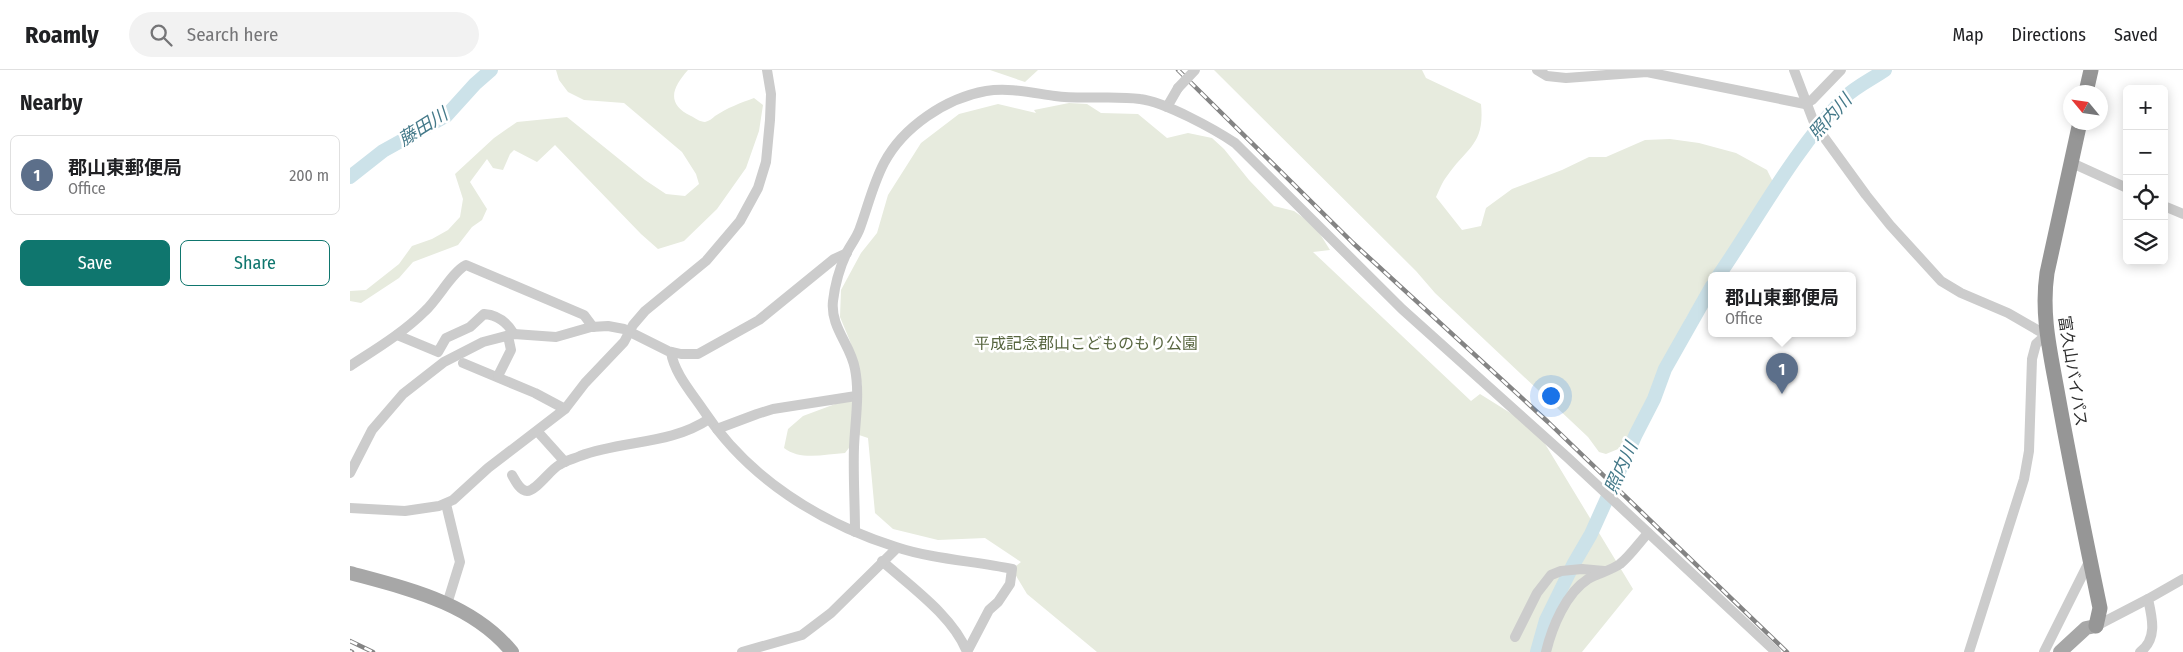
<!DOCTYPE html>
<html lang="en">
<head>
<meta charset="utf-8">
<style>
	:root { --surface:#fff; --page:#f2f2f2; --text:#202124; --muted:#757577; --line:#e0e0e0; --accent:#0f766e }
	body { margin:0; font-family:"Fira Sans Condensed","Noto Sans JP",sans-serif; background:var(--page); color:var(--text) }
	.controls { position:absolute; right:15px; top:15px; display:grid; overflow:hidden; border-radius:8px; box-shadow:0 2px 12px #0003 }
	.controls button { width:45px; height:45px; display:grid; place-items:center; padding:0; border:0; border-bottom:1px solid var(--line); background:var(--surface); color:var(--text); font:25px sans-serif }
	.compass { position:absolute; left:1713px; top:15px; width:45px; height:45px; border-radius:50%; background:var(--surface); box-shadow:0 2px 12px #0003; rotate:299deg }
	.you { position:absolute; left:1200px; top:325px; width:18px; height:18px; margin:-12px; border:4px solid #fff; border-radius:50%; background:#1a73e8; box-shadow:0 0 0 8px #1a73e833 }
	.badge { display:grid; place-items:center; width:32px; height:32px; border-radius:50%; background:var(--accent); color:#fff; font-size:16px; font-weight:700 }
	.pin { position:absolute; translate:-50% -41px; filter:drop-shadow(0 1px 2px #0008) }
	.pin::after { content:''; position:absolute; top:26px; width:18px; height:15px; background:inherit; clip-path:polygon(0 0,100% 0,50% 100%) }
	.popup { position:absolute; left:1358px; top:202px; width:148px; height:65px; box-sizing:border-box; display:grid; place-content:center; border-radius:8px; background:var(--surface); filter:drop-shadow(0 1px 4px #0005); font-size:16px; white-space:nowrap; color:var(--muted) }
	.popup b { font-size:19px; color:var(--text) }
	.popup::after { content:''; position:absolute; left:50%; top:100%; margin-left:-10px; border:10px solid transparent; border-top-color:var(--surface) }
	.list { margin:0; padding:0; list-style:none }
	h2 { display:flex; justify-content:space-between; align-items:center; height:65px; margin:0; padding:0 20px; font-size:21px }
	h2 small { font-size:16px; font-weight:400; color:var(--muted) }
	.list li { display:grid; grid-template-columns:32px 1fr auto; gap:15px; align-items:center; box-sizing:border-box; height:80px; margin:0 10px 10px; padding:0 10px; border:1px solid var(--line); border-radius:8px }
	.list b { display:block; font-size:19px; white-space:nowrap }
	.list p { margin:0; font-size:16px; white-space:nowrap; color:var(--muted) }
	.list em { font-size:16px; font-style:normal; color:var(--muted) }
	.actions { display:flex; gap:10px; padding:15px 20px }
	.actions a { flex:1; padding:11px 0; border:1px solid var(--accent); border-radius:8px; text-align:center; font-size:18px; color:var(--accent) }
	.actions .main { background:var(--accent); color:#fff }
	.icon { flex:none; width:28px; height:28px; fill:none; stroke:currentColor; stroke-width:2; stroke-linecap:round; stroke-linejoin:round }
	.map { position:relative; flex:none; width:1833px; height:582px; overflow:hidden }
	header { display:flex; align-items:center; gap:30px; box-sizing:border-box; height:70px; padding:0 25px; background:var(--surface); border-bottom:1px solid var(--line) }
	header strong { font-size:24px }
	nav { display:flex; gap:28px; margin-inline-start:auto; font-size:18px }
	.search { width:350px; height:45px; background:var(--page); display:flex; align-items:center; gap:12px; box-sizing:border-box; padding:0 18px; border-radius:28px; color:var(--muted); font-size:19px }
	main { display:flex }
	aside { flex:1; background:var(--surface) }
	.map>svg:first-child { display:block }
	.green { fill:#e7ebde }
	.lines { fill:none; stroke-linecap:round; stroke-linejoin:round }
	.river { stroke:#cce2e9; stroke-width:14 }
	.minor { stroke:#ccc; stroke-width:10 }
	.major { stroke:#a7a7a7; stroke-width:14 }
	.highway { stroke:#969696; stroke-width:15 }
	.rail-casing { stroke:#848484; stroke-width:4.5 }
	.rail { stroke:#fff; stroke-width:2.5; stroke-dasharray:8; stroke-linecap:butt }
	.minor-bridge { stroke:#ccc; stroke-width:10 }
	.labels { text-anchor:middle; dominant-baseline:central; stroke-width:5; stroke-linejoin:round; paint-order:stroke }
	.park-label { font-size:16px; fill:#586640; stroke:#fff }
	.street-label { font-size:16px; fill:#2f2f2f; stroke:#fff }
	.water-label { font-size:18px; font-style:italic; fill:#447989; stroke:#fff }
</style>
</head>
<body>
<header>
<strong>Roamly</strong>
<div class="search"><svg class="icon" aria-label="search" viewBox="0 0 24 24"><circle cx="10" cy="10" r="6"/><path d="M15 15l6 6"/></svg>Search here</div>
<nav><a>Map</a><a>Directions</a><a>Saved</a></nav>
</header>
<main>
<aside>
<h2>Nearby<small></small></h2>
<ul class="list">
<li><span class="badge" style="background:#5c6f8a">1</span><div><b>郡山東郵便局</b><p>Office</p></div><em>200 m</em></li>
</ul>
<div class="actions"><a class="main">Save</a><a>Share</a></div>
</aside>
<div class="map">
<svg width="1833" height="582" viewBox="0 0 1833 582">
	<rect width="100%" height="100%" fill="#fff"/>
	<g class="green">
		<path d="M 206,0 L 338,0 C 323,17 315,33 341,46 C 345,48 350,52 355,52 C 359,51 362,49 365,46 C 377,38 390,33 404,28 L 413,35 L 409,61 L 396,98 L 367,139 L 334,171 L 308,179 L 291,164 L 205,75 L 187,92 L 164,80 L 160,84 L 153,100 L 143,98 L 137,89 L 120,112 L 137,139 L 132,150 L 122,157 L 108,175 L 63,192 L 49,208 L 11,233 L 0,231 L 0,221 L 16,220 L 49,194 L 62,176 L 82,169 L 98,160 L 110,147 L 113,129 L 105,104 L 144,68 L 167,52 L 217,47 L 295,110 L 316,124 L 335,126 L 349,114 L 346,104 L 332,82 L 274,33 L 234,30 L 218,22 L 209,10 Z"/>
		<path d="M 640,0 L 688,0 L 675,12 Z"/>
		<path d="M 864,0 L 1072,0 L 1076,8 L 1131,34 C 1135,75 1117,77 1097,106 C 1092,112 1089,121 1086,127 L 1112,160 L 1131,156 L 1136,138 L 1162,119 L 1212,100 L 1239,87 L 1256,87 L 1295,70 L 1320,69 L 1349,73 L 1386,83 L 1417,100 L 1424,114 L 1391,161 L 1336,248 L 1318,288 L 1295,347 L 1273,377 L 1256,384 L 1249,382 L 1238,367 L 1085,223 L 1066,201 Z"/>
		<path d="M 719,33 L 737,34 L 751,43 L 788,44 L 817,68 L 838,63 L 862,68 L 874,79 L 899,110 L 924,136 L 944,141 L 965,156 L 980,180 L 963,182 L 1121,331 L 1130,324 L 1186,359 L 1283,519 L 1232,582 L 747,582 L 677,524 L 662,499 L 671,492 L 635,468 L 588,470 L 543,459 L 525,443 L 518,368 L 509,365 L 495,383 C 476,384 450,391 434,378 L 438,359 L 453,346 L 512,324 L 512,315 L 500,271 L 490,247 L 491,220 L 511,183 L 527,163 L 538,125 L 571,73 L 609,44 L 648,34 L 686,43 L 684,40 Z"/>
	</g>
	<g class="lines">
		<g class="river">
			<path d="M 0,107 L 33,81 L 96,46 L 125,14 L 141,0"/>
			<path d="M 1369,205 C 1410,145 1443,82 1494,28 C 1505,17 1522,9 1535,0"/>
			<path d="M 1187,582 L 1196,550 L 1223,495 L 1241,464 L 1286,364 L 1304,329 L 1315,299 L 1362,216"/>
		</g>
		<g class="minor">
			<path d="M 1187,0 L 1197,6 L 1216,8 L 1297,2 L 1455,34 L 1462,30 L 1491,0"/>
			<path d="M 1444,0 L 1463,50 L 1468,59 L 1516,125 L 1540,155 L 1591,211 L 1611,223 L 1658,243 L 1696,265 L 1686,274 L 1682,289 L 1679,381 L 1674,409 L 1619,582"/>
			<path d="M 817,37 L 828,18"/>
			<path d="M 1722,93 L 1777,118"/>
			<path d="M 1814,136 L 1833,144"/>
			<path d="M 47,265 L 88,282 L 96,268 L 120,257 L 134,244 C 148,245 157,252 164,264"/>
			<path d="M 321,282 C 324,303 342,323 354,341 C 398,408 470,453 546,477 C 582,489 624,491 662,499 L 660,514 L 648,532 L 639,540 L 617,582"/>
			<path d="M 113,293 L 185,323 L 215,339"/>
			<path d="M 0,296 C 26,279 53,263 75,241 C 88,229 103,201 116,195 L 234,245 L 243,257"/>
			<path d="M 148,306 L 161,280 L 158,266"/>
			<path d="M 367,359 L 407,344 L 423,339 L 506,326"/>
			<path d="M 188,362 L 215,392"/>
			<path d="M 0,403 L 22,360 L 53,324 L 94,292 L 133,272 L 164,264 L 206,267 L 241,257 L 258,256 L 274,259 L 318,281 L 331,284 L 348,284 L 409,250 L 484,189 L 497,183"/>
			<path d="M 162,405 C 165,410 170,421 177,421 C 186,421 200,400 209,395 C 215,391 223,389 230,386 C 273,370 320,375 359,349"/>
			<path d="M 96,434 L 110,492 L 97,534"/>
			<path d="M 0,438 L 55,441 L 89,436 L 103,430 L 138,398 L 215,339 L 235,313 L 274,272 L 283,255 L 295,241 L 356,191 L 390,151 L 408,118 L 416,92 L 420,50 L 421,24 L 417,0"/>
			<path d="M 505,462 C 505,434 503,405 504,377 C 505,352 510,324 505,299 C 501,275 480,257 483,231 C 485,214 490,197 497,182 C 501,174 507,167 510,158 C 518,136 523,114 534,93 C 553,57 596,28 636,21 C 658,17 683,23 705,26 C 733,30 762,25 790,29 C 815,32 864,59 885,73 L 1052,239 L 1217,387 L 1426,582"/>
			<path d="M 532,491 C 560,516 603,546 617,582"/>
			<path d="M 1746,556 L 1798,529"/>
			<path d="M 1165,567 L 1187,523 L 1201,505 L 1211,501 L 1232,499 L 1254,501"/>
			<path d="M 392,582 L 452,565 L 481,543 L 547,478"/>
			<path d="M 1196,582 C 1202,557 1216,523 1238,509 C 1248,503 1260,501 1270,494 C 1280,486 1289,473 1298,463"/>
			<path d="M 1694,582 L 1740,490"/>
			<path d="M 1790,582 C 1808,569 1802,547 1798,529 L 1833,509"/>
		</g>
		<g class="major">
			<path d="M 0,503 C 59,519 122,533 162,582"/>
			<path d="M 1710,582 L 1736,558 L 1746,556"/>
		</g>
		<g class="highway">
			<path d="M 1736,22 L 1741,0"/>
			<path d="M 1730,52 L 1697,203 C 1691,244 1700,281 1707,320 C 1720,393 1735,466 1750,538 L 1746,556"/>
		</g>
		<g class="rail-casing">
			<g id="rail">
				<path d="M 828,0 L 1003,173 L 1198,352 L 1437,582"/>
				<path d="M 0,571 L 23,582"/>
				<path d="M 0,581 L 2,582"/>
			</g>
		</g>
		<use href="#rail" class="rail"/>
		<path class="minor-bridge" d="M 828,18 L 845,0"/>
	</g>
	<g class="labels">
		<g class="park-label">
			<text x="736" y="273">平成記念郡山こどものもり公園</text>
		</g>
		<g class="street-label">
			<text transform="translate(1723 301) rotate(81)">富久山バイパス</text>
		</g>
		<g class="water-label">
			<text transform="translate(1480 47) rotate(-48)">照内川</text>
			<text transform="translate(73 57) rotate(-32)">藤田川</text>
			<text transform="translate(1271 398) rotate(-66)">照内川</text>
		</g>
	</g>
</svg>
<div class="controls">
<button>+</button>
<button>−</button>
<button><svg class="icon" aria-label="locate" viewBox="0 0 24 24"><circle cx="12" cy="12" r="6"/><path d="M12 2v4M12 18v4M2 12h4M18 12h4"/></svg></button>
<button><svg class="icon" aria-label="layers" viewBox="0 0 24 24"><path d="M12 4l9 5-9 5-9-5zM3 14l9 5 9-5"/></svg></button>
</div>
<svg class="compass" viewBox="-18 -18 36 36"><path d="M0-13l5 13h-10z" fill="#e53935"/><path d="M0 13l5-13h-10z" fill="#757577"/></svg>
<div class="you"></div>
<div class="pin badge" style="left:1432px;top:324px;background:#5c6f8a">1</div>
<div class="popup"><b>郡山東郵便局</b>Office</div>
</div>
</main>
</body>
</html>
